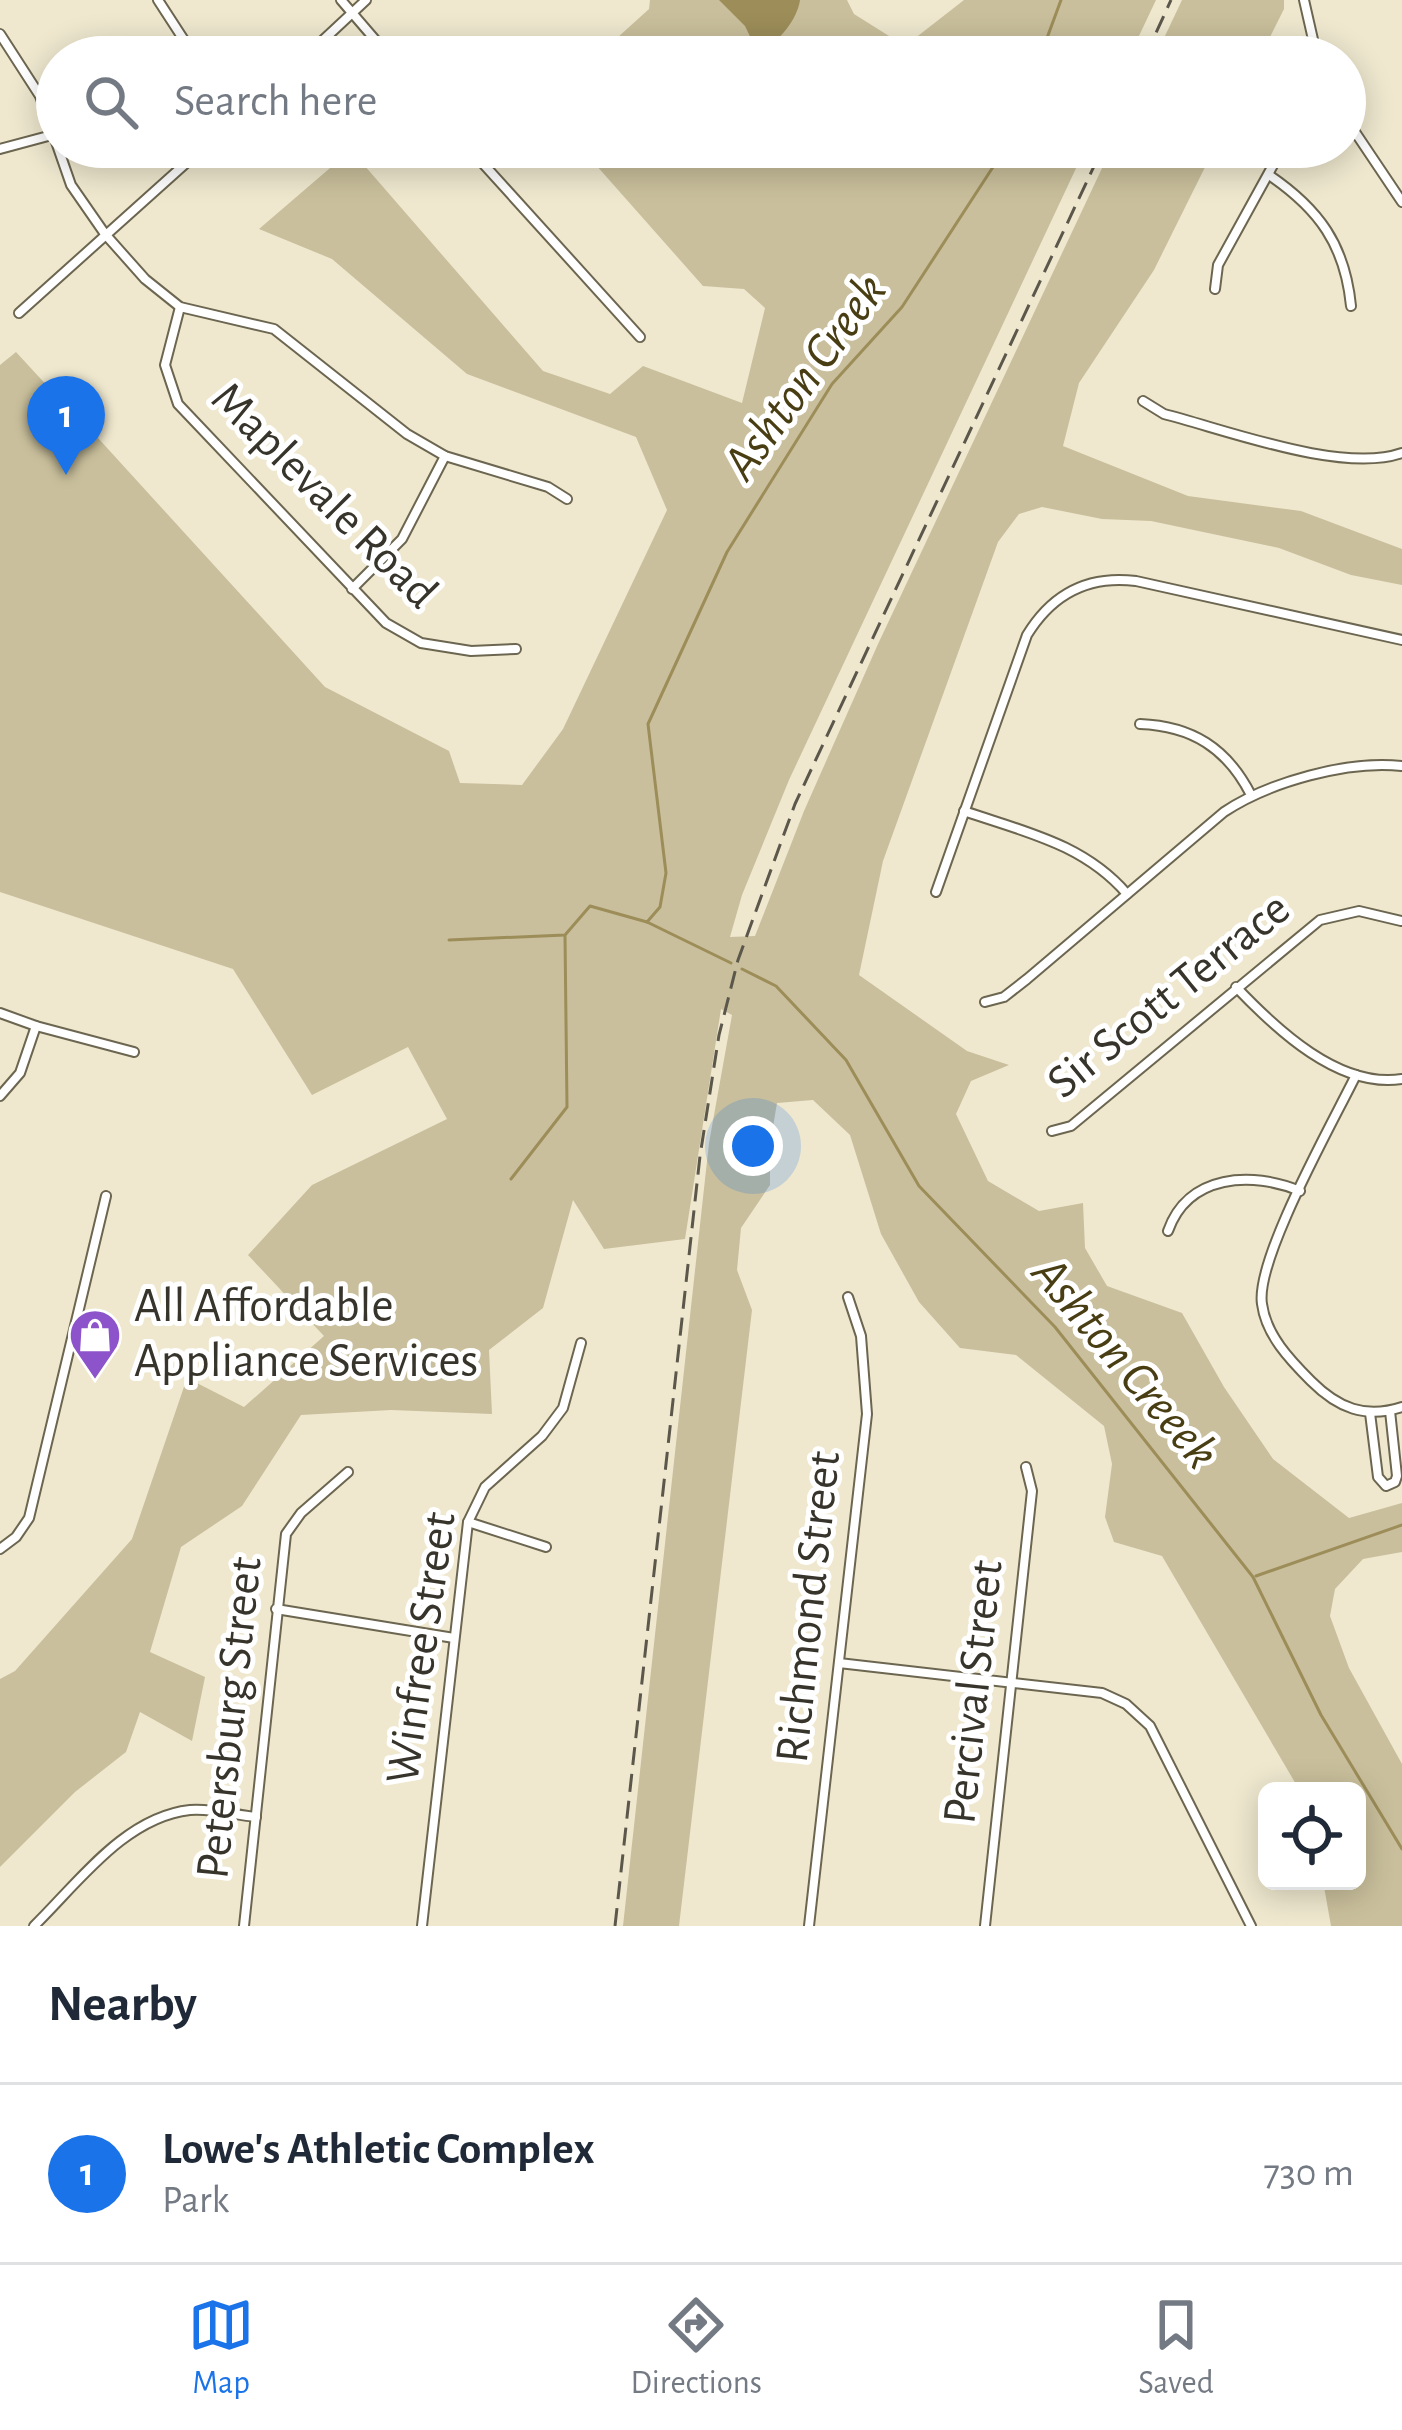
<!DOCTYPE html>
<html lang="en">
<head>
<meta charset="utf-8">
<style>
	:root { --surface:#fff; --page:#f2f2f3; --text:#1f2937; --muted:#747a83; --line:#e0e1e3; --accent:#1a73e8 }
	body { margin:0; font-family:"Alegreya Sans",sans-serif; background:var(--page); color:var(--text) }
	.controls { position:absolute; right:36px; bottom:36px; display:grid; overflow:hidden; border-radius:18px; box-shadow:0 6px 30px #0003 }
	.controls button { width:108px; height:108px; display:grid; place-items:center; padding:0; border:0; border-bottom:3px solid var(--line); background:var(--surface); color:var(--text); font:60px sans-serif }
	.you { position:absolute; left:753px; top:1146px; width:42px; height:42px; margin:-30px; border:9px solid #fff; border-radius:50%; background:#1a73e8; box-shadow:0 0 0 18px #1a73e833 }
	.badge { display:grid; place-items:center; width:78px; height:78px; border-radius:50%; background:var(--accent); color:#fff; font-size:39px; font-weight:700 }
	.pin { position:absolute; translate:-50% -99px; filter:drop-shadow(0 3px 6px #0008) }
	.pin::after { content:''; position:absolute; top:63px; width:42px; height:36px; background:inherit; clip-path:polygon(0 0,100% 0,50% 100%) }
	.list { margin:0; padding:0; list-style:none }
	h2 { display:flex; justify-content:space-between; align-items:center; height:156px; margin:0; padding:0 48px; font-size:51px }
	h2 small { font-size:39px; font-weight:400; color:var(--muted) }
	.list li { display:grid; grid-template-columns:78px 1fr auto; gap:36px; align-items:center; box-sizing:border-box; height:180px; padding:0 48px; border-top:3px solid var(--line) }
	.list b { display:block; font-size:45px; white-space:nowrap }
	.list p { margin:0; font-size:39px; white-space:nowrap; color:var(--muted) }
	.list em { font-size:39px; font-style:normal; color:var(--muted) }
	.icon { flex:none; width:66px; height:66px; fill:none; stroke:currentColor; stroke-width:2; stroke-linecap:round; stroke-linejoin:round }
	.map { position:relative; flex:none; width:1402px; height:1926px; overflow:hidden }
	.search { position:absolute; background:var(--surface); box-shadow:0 6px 30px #0003; left:36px; right:36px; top:36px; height:132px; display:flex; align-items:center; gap:30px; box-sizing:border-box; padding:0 42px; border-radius:66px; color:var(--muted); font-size:45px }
	.sheet { height:336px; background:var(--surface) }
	nav { display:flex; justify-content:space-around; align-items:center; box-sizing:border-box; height:168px; border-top:3px solid var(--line); background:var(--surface); font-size:33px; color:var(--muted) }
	nav a { display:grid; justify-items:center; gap:6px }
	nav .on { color:var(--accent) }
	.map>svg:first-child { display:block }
	.green { fill:#c9bf9c }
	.water { fill:#9c8d59 }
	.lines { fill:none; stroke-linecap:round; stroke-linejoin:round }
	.stream { stroke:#9c8d59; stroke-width:3 }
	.street-casing { stroke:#6c6650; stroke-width:12 }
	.street { stroke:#fff; stroke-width:8 }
	.rail { stroke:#5b574b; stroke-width:3; stroke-dasharray:18 9; stroke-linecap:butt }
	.labels { text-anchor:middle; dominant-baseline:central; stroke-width:10; stroke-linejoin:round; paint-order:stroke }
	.street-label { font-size:48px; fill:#37342b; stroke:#fff }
	.poi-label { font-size:48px; fill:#37342b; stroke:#fff; text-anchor:start }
	.water-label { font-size:51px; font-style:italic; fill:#493e13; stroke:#fff }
</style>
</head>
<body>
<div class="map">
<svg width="1402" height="1926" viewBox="0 0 1402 1926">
	<rect width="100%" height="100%" fill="#efe8cf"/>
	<g class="green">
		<path d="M 650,0 L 847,0 L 854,14 L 905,46 L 964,0 L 1156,0 L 1129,57 L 596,57 L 649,9 Z"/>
		<path d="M 1182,0 L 1284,0 L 1284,9 L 1260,57 L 1155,57 Z"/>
		<path d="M 580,147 L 1086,147 L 789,780 L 742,895 L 730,937 L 755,936 L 804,811 L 878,644 L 1112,147 L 1215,147 L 1154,270 L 1079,383 L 1063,446 L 1188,496 L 1301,511 L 1402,549 L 1402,585 L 1351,575 L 1279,548 L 1151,521 L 1102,519 L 1042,507 L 1019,514 L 998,542 L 883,861 L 859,975 L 967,1051 L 1009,1065 L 971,1081 L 956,1114 L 988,1181 L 1039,1211 L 1083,1203 L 1085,1248 L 1107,1286 L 1182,1313 L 1224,1387 L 1273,1459 L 1349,1518 L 1402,1503 L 1402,1552 L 1363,1559 L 1335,1589 L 1330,1616 L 1349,1668 L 1402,1764 L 1402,1926 L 1331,1926 L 1323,1881 L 1357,1881 L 1357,1791 L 1300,1791 L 1162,1556 L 1114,1542 L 1105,1517 L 1112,1464 L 1104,1426 L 1016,1355 L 960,1348 L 919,1302 L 881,1234 L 850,1135 L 813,1100 L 777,1103 L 770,1145 L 770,1185 L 741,1228 L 737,1270 L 752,1310 L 679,1926 L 623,1926 L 709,1143 L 732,1015 L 721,1009 L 685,1239 L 604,1249 L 573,1200 L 543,1308 L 489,1350 L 492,1414 L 391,1410 L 301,1415 L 242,1506 L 181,1547 L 150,1652 L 205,1677 L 192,1741 L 140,1712 L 126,1752 L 75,1792 L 0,1867 L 0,1679 L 15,1671 L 132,1539 L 187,1378 L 244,1407 L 324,1336 L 248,1255 L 312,1185 L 447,1119 L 408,1047 L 312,1095 L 233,969 L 0,892 L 0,365 L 16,352 L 51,390 L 67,378 L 67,404 L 325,687 L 449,751 L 460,783 L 522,785 L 563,729 L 667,510 L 636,437 L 467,374 L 332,259 L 259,229 L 351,150 L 543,371 L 610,394 L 643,366 L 742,403 L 765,308 L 744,289 L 703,286 Z"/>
	</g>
	<path class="water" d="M 719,0 L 800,0 C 797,21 777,44 758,53 L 745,26 Z"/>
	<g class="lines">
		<g class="stream">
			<path d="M 1040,57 L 1061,0"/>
			<path d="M 647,922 L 660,907 L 666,873 L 648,724 L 727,552 L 832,384 L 902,307 L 1006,147"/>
			<path d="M 449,940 L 565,935 L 590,906 L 647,922 L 731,963"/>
			<path d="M 742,969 L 776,986 L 846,1060 L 919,1186 L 1055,1327 L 1253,1577 L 1321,1715 L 1402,1849"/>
			<path d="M 511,1179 L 567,1107 L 565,936"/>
			<path d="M 1256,1576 L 1402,1525"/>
		</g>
		<g class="street-casing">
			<g id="street">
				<path d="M 158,0 L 195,57"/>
				<path d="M 341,0 L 390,57"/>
				<path d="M 1304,0 L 1317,57"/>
				<path d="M 0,34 L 40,96 L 71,185 L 105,234 L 145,279 L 180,307 L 274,329 L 407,434 L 445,456 L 548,487 L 567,499"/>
				<path d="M 305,57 L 366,0"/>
				<path d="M 1345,117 L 1402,202"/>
				<path d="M 468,147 L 640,337"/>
				<path d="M 0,149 L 52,135"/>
				<path d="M 1269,175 C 1319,209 1345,245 1351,306"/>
				<path d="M 1215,289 L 1218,265 L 1283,147"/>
				<path d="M 180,307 L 165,365 L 178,404 L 386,623 L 421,643 L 471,651 L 516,649"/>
				<path d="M 19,313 L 204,147"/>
				<path d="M 1143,401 L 1164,414 C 1227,430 1342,474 1402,453"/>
				<path d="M 352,589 L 402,539 L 445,456"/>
				<path d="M 1140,724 C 1192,726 1227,748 1251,795"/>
				<path d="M 964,811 C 1025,832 1084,844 1127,894"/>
				<path d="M 936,892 L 1027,635 C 1052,594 1088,575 1136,581 L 1402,640"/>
				<path d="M 1236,987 C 1276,1029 1339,1089 1402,1079"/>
				<path d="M 985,1002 L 1004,997 L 1027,979 L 1224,812 C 1269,782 1348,760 1402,766"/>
				<path d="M 0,1013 L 36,1026 L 134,1052"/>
				<path d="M 1356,1075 C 1333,1122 1255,1260 1262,1304 C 1266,1335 1290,1360 1311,1381 C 1338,1408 1365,1419 1402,1407"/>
				<path d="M 0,1096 L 20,1073 L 36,1026"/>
				<path d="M 1052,1131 L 1071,1126 L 1320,920 L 1359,911 L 1401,921"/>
				<path d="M 1168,1231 C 1188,1174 1252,1171 1300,1191"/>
				<path d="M 1370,1413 L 1378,1477 L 1386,1486 L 1395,1482 L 1397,1476 L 1390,1411"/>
				<path d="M 468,1522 L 546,1547"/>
				<path d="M 0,1549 L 16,1537 L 29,1518 L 106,1196"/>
				<path d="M 276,1609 L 454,1638"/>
				<path d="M 839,1663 L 1102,1693 L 1126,1704 L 1150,1726 L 1251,1926"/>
				<path d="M 34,1926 C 78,1883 125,1817 190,1810 C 211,1808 235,1815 256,1817"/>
				<path d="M 244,1926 L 286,1534 L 301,1513 L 348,1472"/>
				<path d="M 422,1926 L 468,1522 L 485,1487 L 542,1436 L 563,1408 L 581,1343"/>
				<path d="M 809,1926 L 867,1414 L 861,1336 L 848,1297"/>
				<path d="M 985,1926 L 1032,1491 L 1026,1467"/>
			</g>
		</g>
		<use href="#street" class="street"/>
		<g class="rail">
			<path d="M 1145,57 L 1171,0"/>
			<path d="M 615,1926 L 700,1156 L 719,1035 L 738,960 L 795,804 L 1103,147"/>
		</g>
	</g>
	<defs>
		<g id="shop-pin" transform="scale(2.7)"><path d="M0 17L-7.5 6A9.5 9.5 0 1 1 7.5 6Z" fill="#8d53ca" stroke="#fff"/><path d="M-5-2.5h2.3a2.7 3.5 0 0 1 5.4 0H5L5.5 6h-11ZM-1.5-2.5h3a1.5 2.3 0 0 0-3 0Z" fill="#fff"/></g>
	</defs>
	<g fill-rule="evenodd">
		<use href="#shop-pin" x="95" y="1335"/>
	</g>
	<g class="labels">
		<g class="street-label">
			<text transform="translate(324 496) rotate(45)">Maplevale Road</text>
			<text transform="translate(1169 996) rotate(-39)">Sir Scott Terrace</text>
			<text transform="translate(809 1607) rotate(-84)">Richmond Street</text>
			<text transform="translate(422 1648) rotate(-82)">Winfree Street</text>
			<text transform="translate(974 1692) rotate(-84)">Percival Street</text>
			<text transform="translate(230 1718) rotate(-84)">Petersburg Street</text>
		</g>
		<g class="poi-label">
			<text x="134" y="1307">All Affordable<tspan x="134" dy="55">Appliance Services</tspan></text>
		</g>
		<g class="water-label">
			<text transform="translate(805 377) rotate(-54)">Ashton Creek</text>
			<text transform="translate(1125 1363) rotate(50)">Ashton Creeek</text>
		</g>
	</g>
</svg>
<div class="controls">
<button><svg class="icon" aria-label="locate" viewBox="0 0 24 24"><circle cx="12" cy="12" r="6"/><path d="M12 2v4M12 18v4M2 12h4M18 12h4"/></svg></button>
</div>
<div class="you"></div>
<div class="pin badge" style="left:66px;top:475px">1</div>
<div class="search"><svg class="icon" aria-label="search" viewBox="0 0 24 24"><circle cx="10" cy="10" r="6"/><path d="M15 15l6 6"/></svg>Search here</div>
</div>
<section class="sheet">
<h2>Nearby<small></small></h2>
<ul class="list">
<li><span class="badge">1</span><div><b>Lowe's Athletic Complex</b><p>Park</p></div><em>730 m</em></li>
</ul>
</section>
<nav>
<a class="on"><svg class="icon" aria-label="map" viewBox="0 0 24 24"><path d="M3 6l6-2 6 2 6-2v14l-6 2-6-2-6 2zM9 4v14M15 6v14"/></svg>Map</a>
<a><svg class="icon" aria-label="directions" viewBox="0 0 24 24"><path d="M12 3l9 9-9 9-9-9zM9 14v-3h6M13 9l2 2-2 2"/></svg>Directions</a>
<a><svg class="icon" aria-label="saved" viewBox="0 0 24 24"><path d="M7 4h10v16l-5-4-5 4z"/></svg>Saved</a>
</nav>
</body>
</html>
